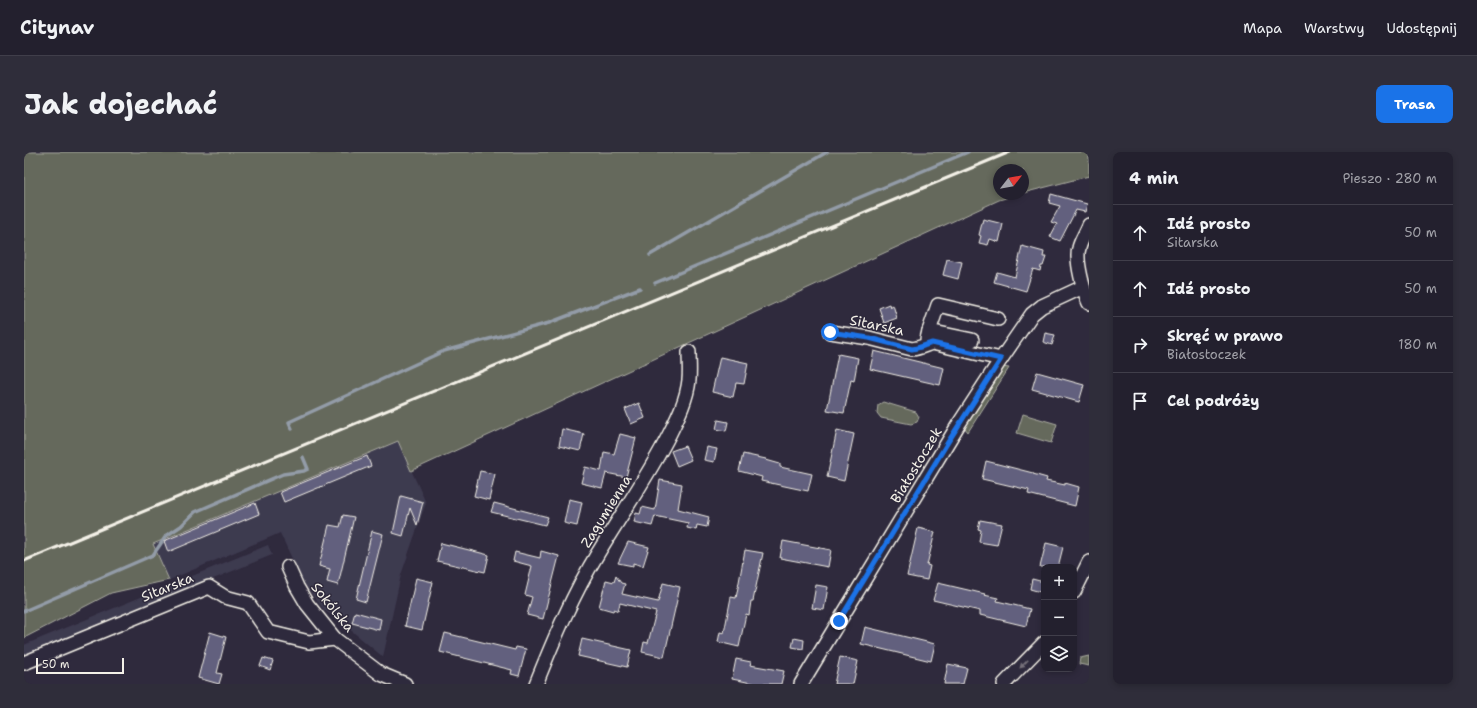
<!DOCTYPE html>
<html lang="pl">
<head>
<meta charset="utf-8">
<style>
	:root { --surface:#23202e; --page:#2f2d3a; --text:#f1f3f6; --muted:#a3a3aa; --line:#403e4a; --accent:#1a73e8 }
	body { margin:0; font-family:"Shantell Sans",sans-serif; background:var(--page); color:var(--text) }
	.controls { position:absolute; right:12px; bottom:12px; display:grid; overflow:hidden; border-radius:8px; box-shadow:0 2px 6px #0003 }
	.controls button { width:36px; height:36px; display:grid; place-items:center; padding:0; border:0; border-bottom:1px solid var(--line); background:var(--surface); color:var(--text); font:20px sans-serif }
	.compass { position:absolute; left:969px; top:12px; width:36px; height:36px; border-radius:50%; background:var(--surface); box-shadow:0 2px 6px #0003; rotate:59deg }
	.scale { position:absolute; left:12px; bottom:10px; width:88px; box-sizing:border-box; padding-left:4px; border:2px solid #f4f1e8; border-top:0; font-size:11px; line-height:14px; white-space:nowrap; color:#f4f1e8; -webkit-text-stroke:3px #2f2a3d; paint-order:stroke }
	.stop { position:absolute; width:12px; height:12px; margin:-9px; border:3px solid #1a73e8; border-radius:50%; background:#fff }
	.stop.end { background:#1a73e8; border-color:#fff; box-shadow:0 1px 4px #0008 }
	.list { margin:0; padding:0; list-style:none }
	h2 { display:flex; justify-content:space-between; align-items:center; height:52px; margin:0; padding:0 16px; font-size:17px }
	h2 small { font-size:13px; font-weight:400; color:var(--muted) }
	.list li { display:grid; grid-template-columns:26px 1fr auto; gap:12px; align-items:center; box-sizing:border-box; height:56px; padding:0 16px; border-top:1px solid var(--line) }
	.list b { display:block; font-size:15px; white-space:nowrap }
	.list p { margin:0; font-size:13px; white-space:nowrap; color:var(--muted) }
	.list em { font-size:13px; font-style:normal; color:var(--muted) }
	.icon { flex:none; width:22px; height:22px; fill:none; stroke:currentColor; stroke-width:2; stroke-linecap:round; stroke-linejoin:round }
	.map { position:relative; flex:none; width:1065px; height:532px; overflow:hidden; border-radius:8px }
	header { display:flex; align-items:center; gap:24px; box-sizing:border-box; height:56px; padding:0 20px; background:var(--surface); border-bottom:1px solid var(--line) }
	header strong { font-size:19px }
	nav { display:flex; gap:22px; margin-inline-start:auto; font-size:14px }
	.intro { display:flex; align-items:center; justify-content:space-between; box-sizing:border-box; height:96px; padding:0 24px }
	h1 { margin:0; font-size:28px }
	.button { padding:10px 18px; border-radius:8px; background:var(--accent); color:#fff; font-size:14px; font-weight:700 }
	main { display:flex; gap:24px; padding:0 24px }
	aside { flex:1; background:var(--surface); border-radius:8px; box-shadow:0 2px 6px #0003 }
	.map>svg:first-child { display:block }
	.built { fill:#3e3a50 }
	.green { fill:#65695c; stroke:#acada2 }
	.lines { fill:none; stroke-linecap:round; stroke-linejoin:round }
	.stream { stroke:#939ca8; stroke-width:3.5 }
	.building { fill:#62607e; stroke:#f4f1e8 }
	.minor-casing { stroke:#f4f1e8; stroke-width:16 }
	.minor { stroke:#2f2a3d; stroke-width:13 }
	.rail { stroke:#f4f1e8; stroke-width:3 }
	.oneway { fill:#747079 }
	.route { stroke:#1a73e8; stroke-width:5 }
	.labels { text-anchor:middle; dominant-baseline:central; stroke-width:3; stroke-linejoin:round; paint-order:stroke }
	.street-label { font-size:14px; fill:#f4f1e8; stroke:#2f2a3d }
</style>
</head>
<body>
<header>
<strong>Citynav</strong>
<nav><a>Mapa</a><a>Warstwy</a><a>Udostępnij</a></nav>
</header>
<div class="intro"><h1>Jak dojechać</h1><a class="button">Trasa</a></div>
<main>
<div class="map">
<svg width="1065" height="532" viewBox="0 0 1065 532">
	<rect width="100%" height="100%" fill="#2f2a3d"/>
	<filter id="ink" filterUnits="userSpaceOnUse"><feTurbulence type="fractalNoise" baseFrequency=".025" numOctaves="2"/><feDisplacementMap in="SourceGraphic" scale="8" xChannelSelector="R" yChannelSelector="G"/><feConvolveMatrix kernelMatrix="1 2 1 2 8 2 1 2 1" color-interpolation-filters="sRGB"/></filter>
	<g filter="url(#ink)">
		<g class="built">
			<path d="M 374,289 L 402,351 L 377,423 L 359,505 L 316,469 L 300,458 L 280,432 L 256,381 L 145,428 L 129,392 Z"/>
			<path d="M 244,393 L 248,403 L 0,504 L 0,493 Z"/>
		</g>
		<g class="green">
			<path d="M 0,0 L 1065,0 L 1065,24 L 999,41 L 999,18 L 975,18 L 975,42 L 996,42 L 975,48 L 387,319 L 374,289 L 129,392 L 145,428 L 87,441 L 0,486 Z"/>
			<path d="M 978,215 L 985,216 L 944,280 L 940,275 Z"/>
			<path d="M 859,250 L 892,260 L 895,265 L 893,270 L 887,272 L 857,266 L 853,261 L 854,253 Z"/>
			<path d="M 999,262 L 1033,272 L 1027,291 L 993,281 Z"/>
			<path d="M 1065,504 L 1065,514 L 1055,512 L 1056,506 Z"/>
		</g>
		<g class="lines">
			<g class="stream">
				<path d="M 626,103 L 803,0"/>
				<path d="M 631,131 L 944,0"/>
				<path d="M 268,277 L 265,270 L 420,199 L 525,171 L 616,136"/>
				<path d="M 0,459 L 129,403 L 142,384 L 157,374 L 171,360 L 259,322 L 280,319 L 284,317 L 279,305"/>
			</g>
		</g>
		<g class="building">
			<path d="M 1027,42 L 1063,52 L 1061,60 L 1052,58 L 1036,89 L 1026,85 L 1033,72 L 1027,70 L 1036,54 L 1025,51 Z"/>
			<path d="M 959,67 L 979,72 L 975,90 L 966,87 L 964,93 L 955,91 L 957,84 L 955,83 Z"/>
			<path d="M 998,94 L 1020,100 L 1019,105 L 1022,105 L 1019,114 L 1017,114 L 1016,119 L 1009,117 L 1002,139 L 970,130 L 973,120 L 991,125 Z"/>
			<path d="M 923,107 L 938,110 L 934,127 L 919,123 Z"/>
			<path d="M 865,152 L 866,155 L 869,153 L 873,166 L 860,171 L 855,156 Z"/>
			<path d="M 1021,181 L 1031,183 L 1028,193 L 1019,190 Z"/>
			<path d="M 850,199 L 920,216 L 916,233 L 846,217 Z"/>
			<path d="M 814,202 L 834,206 L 830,229 L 827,228 L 820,261 L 803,258 Z"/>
			<path d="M 696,205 L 724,211 L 720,232 L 712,231 L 709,245 L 688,240 Z"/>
			<path d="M 1013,220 L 1060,233 L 1055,250 L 1008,237 Z"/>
			<path d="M 615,251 L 621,266 L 607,272 L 601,257 Z"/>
			<path d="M 694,268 L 704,270 L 702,279 L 692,277 Z"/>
			<path d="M 538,277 L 560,282 L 556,299 L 535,294 Z"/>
			<path d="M 813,278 L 830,282 L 820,329 L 803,325 Z"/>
			<path d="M 596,282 L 612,286 L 602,325 L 582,321 L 578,336 L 557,331 L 561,315 L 577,319 L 580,300 L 590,302 Z"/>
			<path d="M 661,294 L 667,308 L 653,314 L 647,299 Z"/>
			<path d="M 683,295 L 693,297 L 690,310 L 680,308 Z"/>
			<path d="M 719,302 L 742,307 L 742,308 L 756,312 L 756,315 L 788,322 L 784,339 L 737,329 L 738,325 L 715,319 Z"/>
			<path d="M 343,304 L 347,314 L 260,350 L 256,340 Z"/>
			<path d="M 962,309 L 1009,321 L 1009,322 L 1023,326 L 1022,329 L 1041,333 L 1041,331 L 1055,335 L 1051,354 L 1004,342 L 1005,338 L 958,327 Z"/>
			<path d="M 456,319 L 471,322 L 465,348 L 450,344 Z"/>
			<path d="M 636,328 L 658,332 L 654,357 L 685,365 L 683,375 L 673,373 L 672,378 L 663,376 L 664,371 L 631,364 L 628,374 L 610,370 L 612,361 L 616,362 L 618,355 L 631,358 Z"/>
			<path d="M 377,344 L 399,350 L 393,373 L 386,356 L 379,384 L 369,381 Z"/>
			<path d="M 545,347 L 558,350 L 553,374 L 540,371 Z"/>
			<path d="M 231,351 L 235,362 L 144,400 L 140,389 Z"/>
			<path d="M 470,351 L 524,365 L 521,373 L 467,360 Z"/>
			<path d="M 319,363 L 330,365 L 314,433 L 303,430 L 306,417 L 295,414 L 305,373 L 316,375 Z"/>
			<path d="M 956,368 L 978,372 L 973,393 L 955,390 L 957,378 L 954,377 Z"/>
			<path d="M 894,376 L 911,380 L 903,413 L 906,414 L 903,428 L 883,424 Z"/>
			<path d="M 348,379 L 359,382 L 342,450 L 332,447 Z"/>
			<path d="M 759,389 L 807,398 L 804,415 L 756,406 Z"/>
			<path d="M 604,390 L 625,395 L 619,414 L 609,411 L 609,414 L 594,411 Z"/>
			<path d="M 417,391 L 465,403 L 461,420 L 413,409 Z"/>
			<path d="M 1022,391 L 1039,395 L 1034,415 L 1016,415 Z"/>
			<path d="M 721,398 L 739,401 L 729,449 L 727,449 L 725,463 L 722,462 L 715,495 L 694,490 L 696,480 L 700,481 L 707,445 L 712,446 Z"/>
			<path d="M 517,399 L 535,404 L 519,467 L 503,463 L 508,445 L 501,443 L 508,414 L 489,409 L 491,400 L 516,406 Z"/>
			<path d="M 592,424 L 597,431 L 601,432 L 598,442 L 634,450 L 639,431 L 656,435 L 640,505 L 618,500 L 620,490 L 624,491 L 632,460 L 596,451 L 594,459 L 590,457 L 589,459 L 575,455 L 582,428 L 590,430 Z"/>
			<path d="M 392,426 L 409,430 L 398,478 L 381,474 Z"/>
			<path d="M 1008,427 L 1020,430 L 1020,441 L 1006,437 Z"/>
			<path d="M 914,431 L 961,442 L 960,443 L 974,446 L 973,449 L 1006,457 L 1002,474 L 956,463 L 956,459 L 909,448 Z"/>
			<path d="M 792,433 L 804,435 L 800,458 L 788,456 Z"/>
			<path d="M 331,460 L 357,467 L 355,478 L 328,471 Z"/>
			<path d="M 841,475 L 911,492 L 907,509 L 837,492 Z"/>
			<path d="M 186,480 L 202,485 L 193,521 L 198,522 L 195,532 L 174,526 Z"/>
			<path d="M 421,481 L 491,498 L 492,495 L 502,497 L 495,524 L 487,522 L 488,518 L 416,500 Z"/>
			<path d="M 770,486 L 780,488 L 779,497 L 768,495 Z"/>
			<path d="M 558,487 L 607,498 L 603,515 L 554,504 Z"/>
			<path d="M 816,505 L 834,509 L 829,532 L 810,532 Z"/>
			<path d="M 239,506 L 249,509 L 246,518 L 236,514 Z"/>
			<path d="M 712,507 L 727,510 L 726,513 L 760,519 L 757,532 L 733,532 L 708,527 Z"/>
			<path d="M 924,512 L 943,516 L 939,532 L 920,532 Z"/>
		</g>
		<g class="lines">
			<g class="minor-casing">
				<g id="minor">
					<path d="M 1065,73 C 1062,81 1057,88 1055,96 C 1051,108 1060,140 1065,151"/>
					<path d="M 905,179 L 914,153 L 974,167"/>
					<path d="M 806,180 L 845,186 L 888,197 C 896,196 901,193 908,191 L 977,207"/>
					<path d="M 903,187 L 905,179 L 948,188"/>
					<path d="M 264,415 L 273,435 L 283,452 L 311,487 L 357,522 L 381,532"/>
					<path d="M 1050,440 L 1065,410"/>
					<path d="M 0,511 L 185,435 L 201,445 L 224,451 L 244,480 L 285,490 L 311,487"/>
					<path d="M 512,532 C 530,487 549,442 574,401 C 598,361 625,323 646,281 C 654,265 663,247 665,228 C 666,219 665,209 665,200"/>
					<path d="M 777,532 L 936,270 L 977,207 L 1008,162 L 1018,154 L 1059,135"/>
					<path d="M 980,532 L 1020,491"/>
				</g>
			</g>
			<use href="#minor" class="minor"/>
			<path class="rail" d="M 0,409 L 986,0"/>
		</g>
		<defs><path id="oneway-solid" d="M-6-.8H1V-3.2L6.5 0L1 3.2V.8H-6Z"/></defs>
		<use class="oneway" href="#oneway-solid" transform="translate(1000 512) rotate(135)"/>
	</g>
	<g class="lines" filter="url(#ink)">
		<path class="route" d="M 806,180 L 845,186 L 888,197 C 896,196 901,193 908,191 L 977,207 L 924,290 L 815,469"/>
	</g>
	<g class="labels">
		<g class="street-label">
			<text transform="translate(853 173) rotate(12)">Sitarska</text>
			<text transform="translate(892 313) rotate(-59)">Białostoczek</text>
			<text transform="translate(582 359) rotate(-58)">Zagumienna</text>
			<text transform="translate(143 435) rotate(-22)">Sitarska</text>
			<text transform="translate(309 455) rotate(51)">Sokólska</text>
		</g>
	</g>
</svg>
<div class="controls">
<button>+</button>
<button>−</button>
<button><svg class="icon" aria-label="layers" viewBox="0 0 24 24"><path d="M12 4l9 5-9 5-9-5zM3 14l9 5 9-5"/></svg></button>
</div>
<svg class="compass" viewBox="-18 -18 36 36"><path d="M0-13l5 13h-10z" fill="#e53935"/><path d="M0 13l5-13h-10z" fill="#a3a3aa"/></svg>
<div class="scale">50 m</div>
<div class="stop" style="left:806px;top:180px"></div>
<div class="stop end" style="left:815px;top:469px"></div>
</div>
<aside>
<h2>4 min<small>Pieszo · 280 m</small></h2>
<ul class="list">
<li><svg class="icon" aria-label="ahead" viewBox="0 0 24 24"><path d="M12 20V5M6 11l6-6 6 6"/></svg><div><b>Idź prosto</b><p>Sitarska</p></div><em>50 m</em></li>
<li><svg class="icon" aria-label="ahead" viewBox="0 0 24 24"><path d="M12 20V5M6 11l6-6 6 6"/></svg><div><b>Idź prosto</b></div><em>50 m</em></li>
<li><svg class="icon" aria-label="right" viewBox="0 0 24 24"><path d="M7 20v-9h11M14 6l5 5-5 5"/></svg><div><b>Skręć w prawo</b><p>Białostoczek</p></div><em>180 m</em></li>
<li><svg class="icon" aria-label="arrive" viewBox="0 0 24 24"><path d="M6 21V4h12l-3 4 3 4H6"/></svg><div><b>Cel podróży</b></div></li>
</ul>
</aside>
</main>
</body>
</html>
